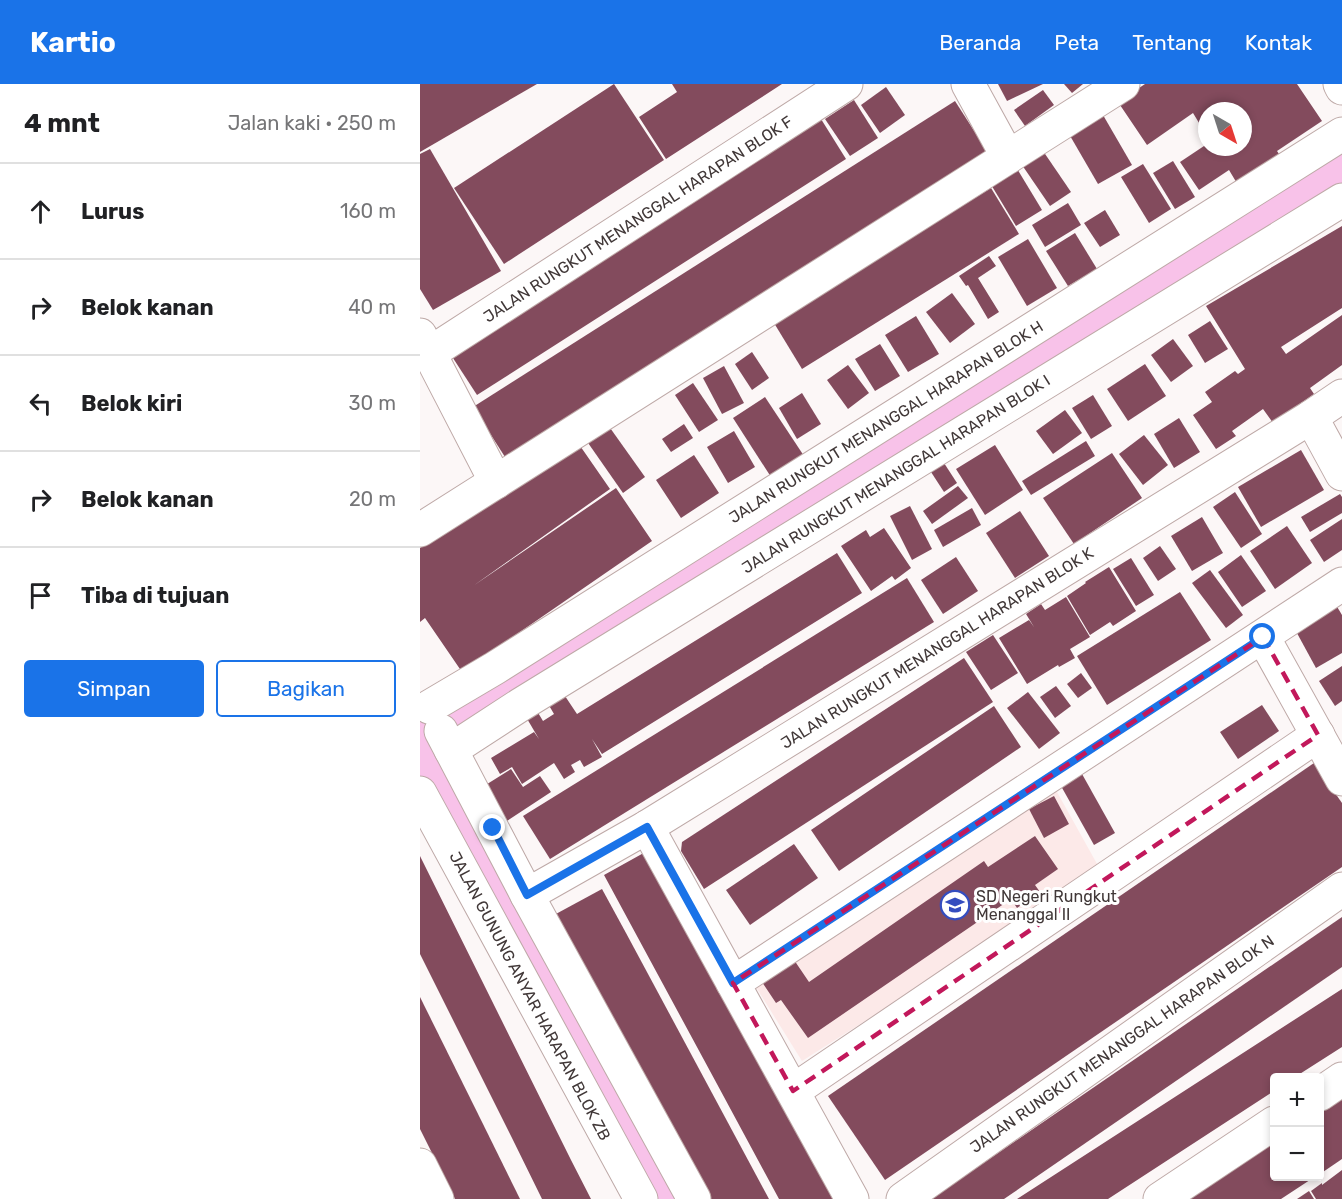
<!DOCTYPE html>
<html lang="id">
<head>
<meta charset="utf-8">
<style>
	:root { --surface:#fff; --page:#f6f6f6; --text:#202124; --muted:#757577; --line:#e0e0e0; --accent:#1a73e8 }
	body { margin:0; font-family:Rubik,sans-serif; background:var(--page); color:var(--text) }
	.controls { position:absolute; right:18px; bottom:18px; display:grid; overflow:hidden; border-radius:6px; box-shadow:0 3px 9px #0003 }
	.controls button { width:54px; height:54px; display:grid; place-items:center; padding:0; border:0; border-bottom:2px solid var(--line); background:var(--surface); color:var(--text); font:30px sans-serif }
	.compass { position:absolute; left:778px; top:18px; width:54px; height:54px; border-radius:50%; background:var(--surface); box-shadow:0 3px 9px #0003; rotate:141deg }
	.stop { position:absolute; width:18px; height:18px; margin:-14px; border:4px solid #1a73e8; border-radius:50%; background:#fff }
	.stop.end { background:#1a73e8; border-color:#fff; box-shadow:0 2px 6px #0008 }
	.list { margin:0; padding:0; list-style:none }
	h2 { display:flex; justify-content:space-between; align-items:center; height:78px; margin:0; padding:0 24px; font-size:26px }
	h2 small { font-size:20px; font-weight:400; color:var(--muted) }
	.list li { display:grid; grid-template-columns:39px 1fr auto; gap:18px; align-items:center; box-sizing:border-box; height:96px; padding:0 24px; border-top:2px solid var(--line) }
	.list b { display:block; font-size:22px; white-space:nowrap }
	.list em { font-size:20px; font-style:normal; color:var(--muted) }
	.actions { display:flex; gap:12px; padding:18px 24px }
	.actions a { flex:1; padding:14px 0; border:2px solid var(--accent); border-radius:6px; text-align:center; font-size:21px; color:var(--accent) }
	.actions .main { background:var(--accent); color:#fff }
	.icon { flex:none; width:33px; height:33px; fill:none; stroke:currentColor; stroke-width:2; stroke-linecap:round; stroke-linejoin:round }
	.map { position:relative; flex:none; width:922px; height:1115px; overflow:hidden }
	header { display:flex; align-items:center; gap:36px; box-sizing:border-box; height:84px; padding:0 30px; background:var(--accent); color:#fff }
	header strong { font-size:28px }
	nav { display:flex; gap:33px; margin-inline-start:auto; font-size:21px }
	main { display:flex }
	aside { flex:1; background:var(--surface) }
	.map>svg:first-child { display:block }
	.built { fill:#fce9e8 }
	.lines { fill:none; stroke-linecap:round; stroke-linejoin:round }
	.river { stroke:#f8c2e9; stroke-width:48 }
	.building { fill:#834b5d }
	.minor-casing { stroke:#bea9a7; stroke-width:35 }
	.minor { stroke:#fff; stroke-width:33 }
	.route { stroke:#1a73e8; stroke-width:8 }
	.marked { fill:none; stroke:#c2185b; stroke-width:4.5; stroke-dasharray:12 8; stroke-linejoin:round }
	.labels { text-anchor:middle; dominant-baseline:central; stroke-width:6; stroke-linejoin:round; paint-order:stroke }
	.street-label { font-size:16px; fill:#413838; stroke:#fff }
	.poi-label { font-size:16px; fill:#413838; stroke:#fff; text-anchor:start }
</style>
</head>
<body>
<header>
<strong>Kartio</strong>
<nav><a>Beranda</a><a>Peta</a><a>Tentang</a><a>Kontak</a></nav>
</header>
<main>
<aside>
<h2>4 mnt<small>Jalan kaki · 250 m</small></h2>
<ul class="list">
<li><svg class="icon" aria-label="ahead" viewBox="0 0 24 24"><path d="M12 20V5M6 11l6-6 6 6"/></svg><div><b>Lurus</b></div><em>160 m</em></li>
<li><svg class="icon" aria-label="right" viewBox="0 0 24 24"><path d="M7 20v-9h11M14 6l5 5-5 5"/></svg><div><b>Belok kanan</b></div><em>40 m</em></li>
<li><svg class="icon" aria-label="left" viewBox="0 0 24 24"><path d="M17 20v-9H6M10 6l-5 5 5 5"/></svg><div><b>Belok kiri</b></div><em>30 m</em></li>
<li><svg class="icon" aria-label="right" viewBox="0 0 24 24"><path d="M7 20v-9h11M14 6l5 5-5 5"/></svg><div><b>Belok kanan</b></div><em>20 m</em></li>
<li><svg class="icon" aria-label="arrive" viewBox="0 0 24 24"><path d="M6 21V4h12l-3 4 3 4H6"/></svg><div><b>Tiba di tujuan</b></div></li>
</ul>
<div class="actions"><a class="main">Simpan</a><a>Bagikan</a></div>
</aside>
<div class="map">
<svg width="922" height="1115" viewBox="0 0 922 1115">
	<rect width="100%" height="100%" fill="#fcf7f7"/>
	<path class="built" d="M 632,699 L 681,787 L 382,977 L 329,892 Z"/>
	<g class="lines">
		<g class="river">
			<path d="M 0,654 L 491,349 L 720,210 L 922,83"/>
			<path d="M 0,662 L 239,1115"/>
		</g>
	</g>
	<g class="building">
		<path d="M 0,0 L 117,0 L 0,68 Z"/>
		<path d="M 194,0 L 244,76 L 84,180 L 34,104 Z"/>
		<path d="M 252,0 L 362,0 L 246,75 L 219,33 L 257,8 Z"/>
		<path d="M 578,0 L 623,0 L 587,17 Z"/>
		<path d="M 644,0 L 663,0 L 652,9 Z"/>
		<path d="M 725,0 L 877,0 L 902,37 L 857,67 L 861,73 L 818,101 L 809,86 L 779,106 L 760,78 L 787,60 L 787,63 L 823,63 L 823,27 L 787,27 L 787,52 L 773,29 L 727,61 L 698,18 Z"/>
		<path d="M 466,3 L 485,31 L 460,49 L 441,21 Z"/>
		<path d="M 623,6 L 634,21 L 605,42 L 594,26 Z"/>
		<path d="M 434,16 L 458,54 L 430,72 L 405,35 Z"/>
		<path d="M 535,17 L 567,67 L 85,373 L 53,323 Z"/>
		<path d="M 683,31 L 712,81 L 678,100 L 649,50 Z"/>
		<path d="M 401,35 L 426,75 L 57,311 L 31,271 Z"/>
		<path d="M 621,64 L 651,108 L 630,122 L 600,78 Z"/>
		<path d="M 10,65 L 81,187 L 13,226 L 0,205 L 0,70 Z"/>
		<path d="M 753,77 L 775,113 L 755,125 L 733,89 Z"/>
		<path d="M 593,78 L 622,126 L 596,142 L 567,94 Z"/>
		<path d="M 723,80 L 751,125 L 729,139 L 701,93 Z"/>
		<path d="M 571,104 L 599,150 L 382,285 L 354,239 Z"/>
		<path d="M 648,119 L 661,141 L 625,163 L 612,141 Z"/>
		<path d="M 685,126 L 700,151 L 680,163 L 664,139 Z"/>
		<path d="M 922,142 L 922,224 L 861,263 L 866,270 L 922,231 L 922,281 L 890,304 L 894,310 L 853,339 L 843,325 L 812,347 L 816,352 L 796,365 L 773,331 L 792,318 L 785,308 L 815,287 L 818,290 L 825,285 L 786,222 Z"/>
		<path d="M 655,149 L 677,185 L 648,202 L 626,167 Z"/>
		<path d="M 608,155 L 637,204 L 607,222 L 578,173 Z"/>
		<path d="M 569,172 L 576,182 L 558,194 L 579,228 L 568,235 L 548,201 L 546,202 L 539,192 Z"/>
		<path d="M 532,209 L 555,240 L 530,259 L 506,228 Z"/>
		<path d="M 496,232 L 519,270 L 488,288 L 465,251 Z"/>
		<path d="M 790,237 L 808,265 L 785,279 L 768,251 Z"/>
		<path d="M 753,255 L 773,282 L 751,298 L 731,271 Z"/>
		<path d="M 460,260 L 480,292 L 455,307 L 435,275 Z"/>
		<path d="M 332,268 L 349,294 L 332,306 L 315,280 Z"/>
		<path d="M 725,280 L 746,312 L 708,337 L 687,305 Z"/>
		<path d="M 428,281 L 449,309 L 428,325 L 407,296 Z"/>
		<path d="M 304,282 L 324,319 L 302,330 L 283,294 Z"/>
		<path d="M 273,299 L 298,336 L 279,348 L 255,311 Z"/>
		<path d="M 382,309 L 401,340 L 377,355 L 359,324 Z"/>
		<path d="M 673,311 L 692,342 L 671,355 L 652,324 Z"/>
		<path d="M 345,313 L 384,372 L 351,393 L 313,334 Z"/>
		<path d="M 645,326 L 662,349 L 633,370 L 616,347 Z"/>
		<path d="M 759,334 L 780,368 L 754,384 L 734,350 Z"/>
		<path d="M 264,340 L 273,354 L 251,368 L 242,355 Z"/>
		<path d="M 188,341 L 225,393 L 203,409 L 166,356 Z"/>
		<path d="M 314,347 L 335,383 L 308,399 L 287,363 Z"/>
		<path d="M 724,351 L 748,381 L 723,401 L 699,370 Z"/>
		<path d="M 156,356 L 190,405 L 53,502 L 196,404 L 232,457 L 42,588 L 5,534 L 0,538 L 0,464 Z"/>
		<path d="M 666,357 L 675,372 L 611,411 L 602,397 Z"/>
		<path d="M 575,361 L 603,406 L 565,431 L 536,385 Z"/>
		<path d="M 881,366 L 904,406 L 841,443 L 818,403 Z"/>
		<path d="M 692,369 L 722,414 L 654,460 L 623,414 Z"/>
		<path d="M 274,371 L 299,409 L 261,434 L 236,396 Z"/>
		<path d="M 524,379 L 537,399 L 524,408 L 511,388 Z"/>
		<path d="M 538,402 L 548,414 L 512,440 L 503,427 Z"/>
		<path d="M 815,408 L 842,450 L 821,464 L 793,423 Z"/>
		<path d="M 920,410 L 922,413 L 922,429 L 890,448 L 881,433 Z"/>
		<path d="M 490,422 L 512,465 L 492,476 L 470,432 Z"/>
		<path d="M 552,424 L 561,441 L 523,463 L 514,446 Z"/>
		<path d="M 600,427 L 629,472 L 595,494 L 566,449 Z"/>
		<path d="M 782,433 L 803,469 L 772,487 L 751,452 Z"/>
		<path d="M 922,435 L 922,466 L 904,478 L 890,456 Z"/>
		<path d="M 867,442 L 892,479 L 855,505 L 830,467 Z"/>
		<path d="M 464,444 L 491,484 L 475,496 L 472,492 L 451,507 L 421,462 L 446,446 L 450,453 Z"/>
		<path d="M 740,462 L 756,485 L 738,497 L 723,474 Z"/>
		<path d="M 417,469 L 442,509 L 182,670 L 172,655 L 182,673 L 164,683 L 160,676 L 151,681 L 155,688 L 144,695 L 134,679 L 102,700 L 92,683 L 80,690 L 71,674 L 114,648 L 119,655 L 106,633 L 117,627 L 123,637 L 134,630 L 127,618 L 143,609 L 157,630 Z"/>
		<path d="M 821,471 L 846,507 L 822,523 L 798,488 Z"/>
		<path d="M 536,473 L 558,507 L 523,530 L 501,496 Z"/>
		<path d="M 711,474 L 734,511 L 716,522 L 693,485 Z"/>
		<path d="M 689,483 L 716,527 L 693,542 L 690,538 L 670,551 L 647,512 L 666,499 L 665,498 Z"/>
		<path d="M 790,486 L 823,531 L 806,544 L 772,499 Z"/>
		<path d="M 487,494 L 514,538 L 130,775 L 103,732 Z"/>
		<path d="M 760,508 L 791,556 L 687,621 L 657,572 Z"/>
		<path d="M 646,513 L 670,553 L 650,565 L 655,574 L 639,583 L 638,581 L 607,600 L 579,554 L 609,536 L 614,543 L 606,530 L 621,520 L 625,526 Z"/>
		<path d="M 913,516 L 922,531 L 922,569 L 896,584 L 872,540 Z"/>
		<path d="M 573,551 L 598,589 L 571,606 L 546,568 Z"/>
		<path d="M 544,574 L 573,618 L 284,805 L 261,767 L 262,758 Z"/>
		<path d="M 922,582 L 922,617 L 915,622 L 899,597 Z"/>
		<path d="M 661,589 L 672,604 L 658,614 L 647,600 Z"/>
		<path d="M 636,602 L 651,622 L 635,634 L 620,613 Z"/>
		<path d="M 608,608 L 640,649 L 619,665 L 587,624 Z"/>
		<path d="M 842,621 L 859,647 L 818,675 L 800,648 Z"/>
		<path d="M 574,622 L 601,663 L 419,787 L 391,746 Z"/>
		<path d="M 894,679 L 922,719 L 922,783 L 465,1096 L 408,1012 Z"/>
		<path d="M 657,681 L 695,749 L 674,761 L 636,693 Z"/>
		<path d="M 91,685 L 103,703 L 120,692 L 131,708 L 87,737 L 64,702 Z"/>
		<path d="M 634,712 L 649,740 L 624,754 L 609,725 Z"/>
		<path d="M 615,752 L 638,785 L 615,801 L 620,808 L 597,824 L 591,815 L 388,954 L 361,916 L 356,919 L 338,892 L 370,870 L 389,898 L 564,777 L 568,783 Z"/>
		<path d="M 374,760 L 398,794 L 330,841 L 306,806 Z"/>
		<path d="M 229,766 L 416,1115 L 359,1115 L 297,1000 L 184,791 Z"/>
		<path d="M 0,772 L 151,1076 L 171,1115 L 122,1115 L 92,1054 L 0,870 Z"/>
		<path d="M 182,805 L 206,849 L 349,1115 L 287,1115 L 134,831 Z"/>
		<path d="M 922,833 L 922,883 L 584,1115 L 511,1115 Z"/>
		<path d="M 922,905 L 922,963 L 875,993 L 855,993 L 854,1007 L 688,1115 L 597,1115 Z"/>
		<path d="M 0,913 L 62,1038 L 100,1115 L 35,1115 L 0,1045 Z"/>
		<path d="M 922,1014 L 922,1075 L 900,1090 L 900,1028 Z"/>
		<path d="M 854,1057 L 854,1092 L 896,1092 L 861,1115 L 766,1115 Z"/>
		<path d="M 922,1086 L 922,1115 L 896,1115 L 891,1107 L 902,1099 L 902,1101 Z"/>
		<path d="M 889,1107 L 894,1115 L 877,1115 Z"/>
	</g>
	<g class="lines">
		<g class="minor-casing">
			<g id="minor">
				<path d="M 548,0 L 588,73"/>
				<path d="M 920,0 L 922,4"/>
				<path d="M 0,251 L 76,398"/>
				<path d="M 10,269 L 426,0"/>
				<path d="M 891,333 L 922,390"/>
				<path d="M 0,446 L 703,0"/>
				<path d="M 843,553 L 922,695"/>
				<path d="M 9,623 L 75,584 L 922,50"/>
				<path d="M 21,647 L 107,811 L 274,1115"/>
				<path d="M 31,666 L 100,621 L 922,116"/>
				<path d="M 0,709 L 221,1115"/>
				<path d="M 227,743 L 432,1115"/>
				<path d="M 107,811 L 227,743 L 891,333 L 922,312"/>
				<path d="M 313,899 L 922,500"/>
				<path d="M 373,1007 L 898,651"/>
				<path d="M 900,1010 L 922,995"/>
				<path d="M 0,1081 L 17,1115"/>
				<path d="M 483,1115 L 922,805"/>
				<path d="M 740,1115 L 854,1039"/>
			</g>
		</g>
		<use href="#minor" class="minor"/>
	</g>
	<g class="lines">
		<path class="route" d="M 73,744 L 107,811 L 227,743 L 313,899 L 843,553"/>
	</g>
	<path class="marked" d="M 843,553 L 898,651 L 373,1007 L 313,899 Z"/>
	<defs>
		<g id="school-ring" transform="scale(1.5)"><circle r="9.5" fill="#fff" stroke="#344dbf" stroke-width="1.5"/><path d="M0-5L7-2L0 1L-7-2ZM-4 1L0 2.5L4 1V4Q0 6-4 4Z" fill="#344dbf"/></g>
	</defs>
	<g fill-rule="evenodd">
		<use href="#school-ring" x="535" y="821"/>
	</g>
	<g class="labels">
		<g class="street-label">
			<text transform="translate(218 135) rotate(-33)">JALAN RUNGKUT MENANGGAL HARAPAN BLOK F</text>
			<text transform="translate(466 338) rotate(-32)">JALAN RUNGKUT MENANGGAL HARAPAN BLOK H</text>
			<text transform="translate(476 390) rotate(-32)">JALAN RUNGKUT MENANGGAL HARAPAN BLOK I</text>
			<text transform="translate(517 564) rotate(-32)">JALAN RUNGKUT MENANGGAL HARAPAN BLOK K</text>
			<text transform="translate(110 912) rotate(62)">JALAN GUNUNG ANYAR HARAPAN BLOK ZB</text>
			<text transform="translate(702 960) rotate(-35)">JALAN RUNGKUT MENANGGAL HARAPAN BLOK N</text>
		</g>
		<g class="poi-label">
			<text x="556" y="812">SD Negeri Rungkut<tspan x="556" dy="18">Menanggal II</tspan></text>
		</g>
	</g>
</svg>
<div class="controls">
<button>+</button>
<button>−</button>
</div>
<svg class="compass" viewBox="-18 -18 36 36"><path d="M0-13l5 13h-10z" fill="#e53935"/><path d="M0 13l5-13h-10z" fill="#757577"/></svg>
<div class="stop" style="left:843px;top:553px"></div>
<div class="stop end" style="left:73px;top:744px"></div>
</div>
</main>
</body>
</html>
